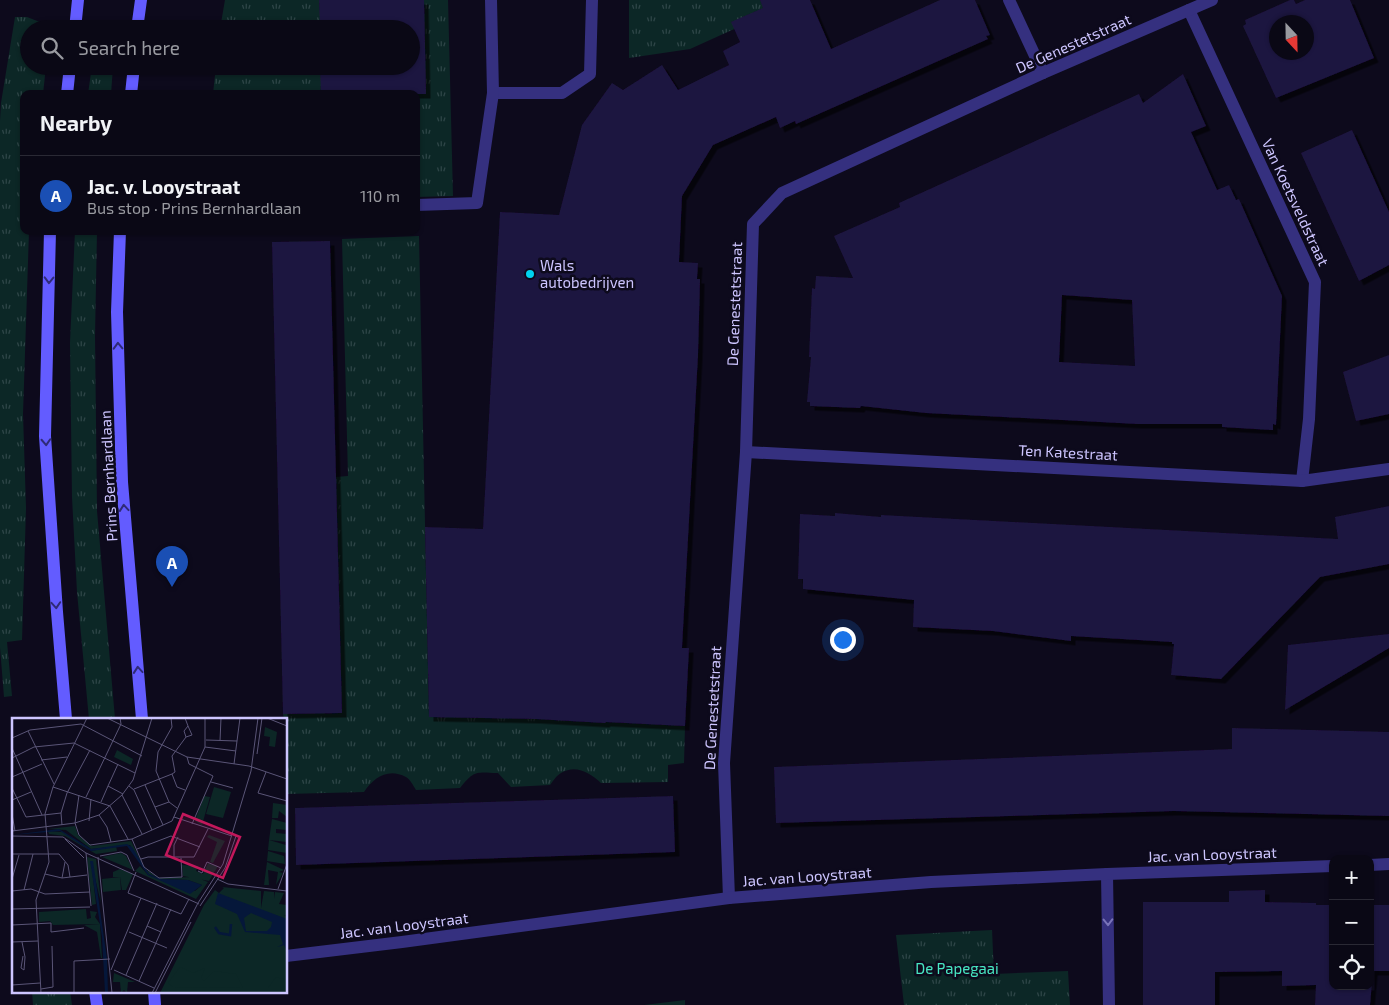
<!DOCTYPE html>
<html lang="en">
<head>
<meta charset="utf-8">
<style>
	:root { --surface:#0a0815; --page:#181622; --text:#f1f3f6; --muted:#999aa0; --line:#2a2934; --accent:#db2777 }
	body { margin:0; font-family:"Exo 2",sans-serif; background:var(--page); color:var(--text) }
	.controls { position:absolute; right:15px; bottom:15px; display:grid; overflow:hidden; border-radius:10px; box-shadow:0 1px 4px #0004 }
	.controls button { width:45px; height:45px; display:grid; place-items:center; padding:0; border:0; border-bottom:1px solid var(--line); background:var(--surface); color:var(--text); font:25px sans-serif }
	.compass { position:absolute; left:1269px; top:15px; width:45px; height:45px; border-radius:50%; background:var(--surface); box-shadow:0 1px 4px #0004; rotate:158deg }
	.you { position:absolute; left:842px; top:639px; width:18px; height:18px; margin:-12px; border:4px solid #fff; border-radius:50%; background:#1a73e8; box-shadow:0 0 0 8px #1a73e833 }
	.badge { display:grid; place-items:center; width:32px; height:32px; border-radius:50%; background:var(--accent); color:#fff; font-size:16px; font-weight:700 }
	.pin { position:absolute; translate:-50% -41px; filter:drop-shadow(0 1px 2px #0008) }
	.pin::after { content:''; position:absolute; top:26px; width:18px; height:15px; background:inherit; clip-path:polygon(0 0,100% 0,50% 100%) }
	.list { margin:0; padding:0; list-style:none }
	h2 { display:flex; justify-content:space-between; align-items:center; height:65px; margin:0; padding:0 20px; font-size:21px }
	h2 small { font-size:16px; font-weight:400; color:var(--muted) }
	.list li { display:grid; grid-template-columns:32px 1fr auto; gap:15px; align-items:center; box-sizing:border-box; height:80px; padding:0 20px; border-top:1px solid var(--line) }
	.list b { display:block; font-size:19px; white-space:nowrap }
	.list p { margin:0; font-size:16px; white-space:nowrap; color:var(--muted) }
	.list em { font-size:16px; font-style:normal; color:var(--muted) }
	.icon { flex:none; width:28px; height:28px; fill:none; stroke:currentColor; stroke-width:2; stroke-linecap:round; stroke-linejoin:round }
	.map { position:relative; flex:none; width:1389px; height:1005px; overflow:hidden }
	.search { position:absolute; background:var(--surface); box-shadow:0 1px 4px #0004; left:20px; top:20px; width:400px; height:55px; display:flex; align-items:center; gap:12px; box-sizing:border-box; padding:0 18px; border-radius:28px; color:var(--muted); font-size:19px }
	.panel { position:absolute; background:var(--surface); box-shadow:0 1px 4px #0004; left:20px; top:90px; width:400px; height:145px; border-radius:10px }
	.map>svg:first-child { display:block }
	.grass { fill:url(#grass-tufts) }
	.pitch { fill:#0c2726 }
	.building { fill:#1e143f; fill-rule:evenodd; filter:url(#shadow) }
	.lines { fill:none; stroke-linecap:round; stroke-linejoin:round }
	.street { stroke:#35307f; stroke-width:12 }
	.secondary { stroke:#635cff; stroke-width:12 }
	.oneway { stroke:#2f2b77 }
	.oneway2 { stroke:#7973b9 }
	.poi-dot { fill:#00d3f0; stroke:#0d0a1c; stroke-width:2 }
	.labels { text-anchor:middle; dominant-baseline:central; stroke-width:5; stroke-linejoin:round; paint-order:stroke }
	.street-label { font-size:15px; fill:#cdc5ff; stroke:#0d0a1c }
	.poi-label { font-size:15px; fill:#cdc5ff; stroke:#0d0a1c; text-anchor:start }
	.park-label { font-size:15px; fill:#48e7c3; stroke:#0d0a1c }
	.inset-river { fill:none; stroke:#05173a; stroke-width:2.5 }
	.inset-road { fill:none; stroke:#5a5577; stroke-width:1 }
	.view { fill:#c2185b; fill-opacity:0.15; stroke:#c2185b; stroke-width:2.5 }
	.inset-edge { fill:none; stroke:#cdc5ff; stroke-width:2.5 }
</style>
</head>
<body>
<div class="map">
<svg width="1389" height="1005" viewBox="0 0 1389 1005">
	<defs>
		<pattern id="grass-tufts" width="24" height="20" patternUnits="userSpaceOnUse" patternTransform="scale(1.25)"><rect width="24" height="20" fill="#0c2726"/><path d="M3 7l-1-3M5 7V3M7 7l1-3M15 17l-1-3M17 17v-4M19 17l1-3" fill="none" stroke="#2e4547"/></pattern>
		<filter id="shadow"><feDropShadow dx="4.5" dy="4.5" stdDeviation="0" flood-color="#0009"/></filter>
	</defs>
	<rect width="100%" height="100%" fill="#0d0a1c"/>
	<g class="grass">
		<path d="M 225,0 L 448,0 L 453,196 L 416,197 L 416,94 L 213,94 L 216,66 L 411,66 L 411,29 L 220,29 Z"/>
		<path d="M 629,0 L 798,0 L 690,49 L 629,58 Z"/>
		<path d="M 15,17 L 27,17 L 50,26 L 50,29 L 29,29 L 29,66 L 46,66 L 43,94 L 24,94 L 24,231 L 29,231 L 23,414 L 26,508 L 22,640 L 7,642 L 12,696 L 4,697 L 0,647 L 0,121 L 1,103 Z"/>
		<path d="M 92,66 L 113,66 L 111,94 L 88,94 Z"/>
		<path d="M 75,231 L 97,231 L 95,336 L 97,511 L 115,719 L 89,719 L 77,592 L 72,497 L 70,343 Z"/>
		<path d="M 419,236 L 429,716 L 536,719 L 605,723 L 606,722 L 685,726 L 684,763 L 668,765 L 668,782 L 601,783 C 590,773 576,764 561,773 C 557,775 553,781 550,785 L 511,787 L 498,773 C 476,772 474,770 460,788 L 416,790 C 413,785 410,779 406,777 C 388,767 373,778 364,792 L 286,794 L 286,719 L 284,719 L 283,714 L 342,713 L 336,477 L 348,476 L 342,239 Z"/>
		<path d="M 992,930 L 994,974 L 1068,971 L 1070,1005 L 904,1005 L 896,935 Z"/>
		<path d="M 32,991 L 70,991 L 72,1005 L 33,1005 Z"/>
	</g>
	<path class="pitch" d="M 685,1000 L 685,1005 L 644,1005 Z"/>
	<g class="building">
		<path d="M 319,0 L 424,0 L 426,94 L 321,94 L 320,66 L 411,66 L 411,29 L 320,29 Z"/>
		<path d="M 760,0 L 810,0 L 831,49 L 940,0 L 975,0 L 990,35 L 986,36 L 988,39 L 796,124 L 795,121 L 780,128 L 776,117 L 713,145 L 682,196 L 679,262 L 698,263 L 697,279 L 700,279 L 698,355 L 682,648 L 689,648 L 685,726 L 606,722 L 605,723 L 536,719 L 429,717 L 425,527 L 483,529 L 500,212 L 559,215 L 582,125 L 612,83 L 623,90 L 662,65 L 678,90 L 729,65 L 723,51 L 740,42 L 731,22 L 763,8 Z"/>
		<path d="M 1290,0 L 1294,0 L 1296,4 L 1305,0 L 1350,0 L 1374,58 L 1276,98 L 1243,26 L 1246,24 L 1245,20 ZM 1276,22 L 1306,22 L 1306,52 L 1276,52 Z"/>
		<path d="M 1183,74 L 1206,126 L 1191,132 L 1217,190 L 1229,185 L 1236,200 L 1239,199 L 1282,296 L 1276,425 L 1273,424 L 1273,430 L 1222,427 L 1222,424 L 1138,424 L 926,413 L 861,406 L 860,408 L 810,406 L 810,402 L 807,402 L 811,357 L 809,357 L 812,288 L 815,289 L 816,276 L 853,278 L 834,236 L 900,207 L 899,203 L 1139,94 L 1143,103 ZM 1062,295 L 1132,300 L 1135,366 L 1059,362 Z"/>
		<path d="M 1352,130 L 1389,212 L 1389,265 L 1359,281 L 1301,153 Z"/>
		<path d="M 330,241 L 342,713 L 283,714 L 272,242 Z"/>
		<path d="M 1389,355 L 1389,414 L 1356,421 L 1343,372 Z"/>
		<path d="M 1389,506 L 1389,564 L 1320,577 L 1221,679 L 1171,675 L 1174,644 L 1172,644 L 1172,642 L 1071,636 L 1071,641 L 993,631 L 913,627 L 914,600 L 803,589 L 803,579 L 798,579 L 800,514 L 835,516 L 835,513 L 881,517 L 881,515 L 1338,539 L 1335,517 Z"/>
		<path d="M 1389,634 L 1389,648 L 1285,710 L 1288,645 Z"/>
		<path d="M 1232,728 L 1389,732 L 1389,816 L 1174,811 L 776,823 L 774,767 L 1232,749 Z"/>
		<path d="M 673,796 L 675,852 L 296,865 L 295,808 Z"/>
		<path d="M 1265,890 L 1265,902 L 1316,903 L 1316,905 L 1333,905 L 1333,986 L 1370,986 L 1370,905 L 1389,905 L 1389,971 L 1373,971 L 1370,1005 L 1315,1005 L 1316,985 L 1282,986 L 1282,971 L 1215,972 L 1215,1005 L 1143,1005 L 1143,902 L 1229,902 L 1229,891 Z"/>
	</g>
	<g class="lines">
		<g class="street">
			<path d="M 1009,0 L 1043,73"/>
			<path d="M 1189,10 L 1315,282 L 1309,419 L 1302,481"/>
			<path d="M 493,93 L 562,93 L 590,74 L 592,0"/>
			<path d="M 416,205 L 477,203 L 493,93 L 491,0"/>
			<path d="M 746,452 L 1302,481 L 1389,469"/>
			<path d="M 1370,865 L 1389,864"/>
			<path d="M 1107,874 L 1109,1005"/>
			<path d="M 729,898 L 724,763 L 746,452 L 753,224 L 782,193 L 1043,73 L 1212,0"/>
			<path d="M 286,956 L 402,942 L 729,898 L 931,882 L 1107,874 L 1333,866"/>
		</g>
		<g class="secondary">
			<path d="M 75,29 L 78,0"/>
			<path d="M 137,29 L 141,0"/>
			<path d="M 67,94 L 70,66"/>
			<path d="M 131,94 L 134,66"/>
			<path d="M 50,231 L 45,436 L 57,612 L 66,719"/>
			<path d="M 120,231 L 117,312 L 122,482 L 142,719"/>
			<path d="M 95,991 L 97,1005"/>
			<path d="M 154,991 L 155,1005"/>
		</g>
	</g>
	<defs><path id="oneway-chevron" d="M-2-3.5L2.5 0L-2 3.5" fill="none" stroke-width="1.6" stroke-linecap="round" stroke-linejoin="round" transform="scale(1.25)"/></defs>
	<g class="oneway">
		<use href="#oneway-chevron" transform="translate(49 280) rotate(91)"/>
		<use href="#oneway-chevron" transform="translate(118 346) rotate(-92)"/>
		<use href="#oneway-chevron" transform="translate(46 442) rotate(87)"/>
		<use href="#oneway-chevron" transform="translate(124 508) rotate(-95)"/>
		<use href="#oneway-chevron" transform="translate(56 605) rotate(86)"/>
		<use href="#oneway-chevron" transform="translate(138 670) rotate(-95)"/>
	</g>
	<use class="oneway2" href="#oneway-chevron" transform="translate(1108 922) rotate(89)"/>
	<circle class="poi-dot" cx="530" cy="274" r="5"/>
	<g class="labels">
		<g class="street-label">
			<text transform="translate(1073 43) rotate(-24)">De Genestetstraat</text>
			<text transform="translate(1296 202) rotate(65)">Van Koetsveldstraat</text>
			<text transform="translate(734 304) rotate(-88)">De Genestetstraat</text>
			<text transform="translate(1068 452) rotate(3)">Ten Katestraat</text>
			<text transform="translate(108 476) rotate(-93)">Prins Bernhardlaan</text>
			<text transform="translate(712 708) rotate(-87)">De Genestetstraat</text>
			<text transform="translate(1212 854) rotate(-2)">Jac. van Looystraat</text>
			<text transform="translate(807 876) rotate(-4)">Jac. van Looystraat</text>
			<text transform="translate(404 925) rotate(-7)">Jac. van Looystraat</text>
		</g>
		<g class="poi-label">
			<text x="540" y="265">Wals<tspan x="540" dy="17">autobedrijven</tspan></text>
		</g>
		<g class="park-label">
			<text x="957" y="968">De Papegaai</text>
		</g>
	</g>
	<g transform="translate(12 718)">
		<rect width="275" height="275" fill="#0d0a1c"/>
		<path d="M 253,9 L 265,14 L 263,29 L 257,28 L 258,19 L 252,18 ZM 192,78 L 198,79 L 190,107 L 183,103 ZM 261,85 L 275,87 L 275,99 L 267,93 L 266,100 L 260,100 ZM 260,101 L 275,105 L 275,112 L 264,111 L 264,115 L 275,116 L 275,124 L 257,122 ZM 63,108 L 66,117 L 80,128 L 119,123 L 133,151 L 147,160 L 183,159 L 196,164 L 184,181 L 123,153 L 128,148 L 136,157 L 183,173 L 190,167 L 176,162 L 149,161 L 137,156 L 132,151 L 118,127 L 79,131 L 54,112 L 36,111 ZM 36,113 L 51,114 L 79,133 L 104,128 L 105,133 L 84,136 L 53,118 L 37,116 ZM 197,117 L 213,123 L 201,145 L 198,144 L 205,124 L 195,119 ZM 257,122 L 274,127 L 275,135 L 256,132 ZM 256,133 L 272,138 L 273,146 L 255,143 ZM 109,135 L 114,138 L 121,152 L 90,139 ZM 75,139 L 84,141 L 89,185 L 79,143 L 84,186 L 80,187 ZM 255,144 L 272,152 L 267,154 L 271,155 L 264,167 L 266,154 L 256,152 L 257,167 L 252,167 ZM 196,145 L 206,148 L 197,163 L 171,158 L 170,147 L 186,148 L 184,153 L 191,156 ZM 108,151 L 121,156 L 114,172 L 110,172 L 108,159 L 101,159 L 101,154 ZM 210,169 L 249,173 L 249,190 L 252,173 L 262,174 L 262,181 L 263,174 L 272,175 L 267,186 L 275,187 L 275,198 L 272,197 L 275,199 L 275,275 L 148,275 L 192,187 L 203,172 L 207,175 L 212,170 ZM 74,191 L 75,201 L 79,200 L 78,193 L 85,194 L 83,199 L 88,206 L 41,207 L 38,203 L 27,204 L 27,194 ZM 102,255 L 123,264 L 116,264 L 115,275 L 112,272 L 109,275 L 108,264 L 101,264 Z" fill="#0c2726"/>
		<path d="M 88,206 L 90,240 L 89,240 L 85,214 L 72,207 ZM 168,249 L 181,255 L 193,250 L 189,260 L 192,263 L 202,253 L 224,256 L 231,270 L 161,269 L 156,265 ZM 264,259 L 275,262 L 275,270 L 256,270 Z" fill="#0c2726"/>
		<path d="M 105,32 L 121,41 L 119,47 L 102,39 Z" fill="#0c2726"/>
		<path d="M 202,69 L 219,74 L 211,100 L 194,96 ZM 108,159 L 109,172 L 91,174 L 90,161 Z" fill="#0c2726"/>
		<path d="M 47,111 L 79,131 L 115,126 L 120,129 L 137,156 L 149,161 L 176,162 L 190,167 L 178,176 L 136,157 L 115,128 L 79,133 L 48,113 L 0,117 ZM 78,143 L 81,143 L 95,241 L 96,275 L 93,275 L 90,219 ZM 206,175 L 275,201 L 275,233 L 272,227 L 265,229 L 271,226 L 268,217 L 233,214 L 225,196 L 203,186 ZM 239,195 L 260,204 L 259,209 L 255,213 L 234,213 L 232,200 Z" fill="#05173a" fill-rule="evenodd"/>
		<path class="inset-river" d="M 203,209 L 207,215 L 218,217 L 219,206"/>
		<path class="inset-road" d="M 95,0 L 175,39 L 237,48 L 275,61M 173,0 L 176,8 L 180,17 L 174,19 L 172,13 L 176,8M 193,0 L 193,29M 255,0 L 275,8M 16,13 L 42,66M 0,20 L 18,12 L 69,6 L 130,38M 194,22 L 225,23M 208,23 L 209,0M 0,30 L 30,97M 245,36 L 250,0M 175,39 L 177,46 L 201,58 L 180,106M 0,40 L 22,29 L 62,25 L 123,55M 29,42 L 55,39M 222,46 L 228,0M 254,54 L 246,75 L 275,83M 160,56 L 163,54 L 160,38 L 174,19M 160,56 L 165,69 L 173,72M 0,59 L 30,46M 199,64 L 221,70M 133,67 L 151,107M 96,68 L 106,46M 117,68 L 122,72 L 140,112M 41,69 L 98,88M 0,70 L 14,99 L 49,95M 122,71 L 160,56M 67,77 L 63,105 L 67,117 L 78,127 L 120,121 L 160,103 L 193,29 L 224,33M 110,77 L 130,116M 74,79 L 109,6 L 108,0M 0,82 L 19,74M 89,84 L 96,68 L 111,76M 157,84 L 144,53 L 146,34 L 160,9 L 159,0M 98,88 L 116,121M 143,89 L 157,84 L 165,90M 0,96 L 3,113M 87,97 L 95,109 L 99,124M 162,99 L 220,118M 77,103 L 79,81M 50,107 L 49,95 L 55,75 L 78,32M 0,113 L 63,105 L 87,97 L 110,77 L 121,62 L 140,0M 0,118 L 51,119 L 74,135 L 187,186M 53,121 L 72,140M 120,121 L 132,149 L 147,160 L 170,159 L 169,140M 125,131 L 159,118 L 188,129M 74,135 L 79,188M 0,136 L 47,136 L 56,147 L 58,159M 88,138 L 109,134 L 115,137 L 122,153M 86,139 L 100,275M 162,140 L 162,127 L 166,119M 129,141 L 136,139 L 182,139 L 196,111M 186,153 L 190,155 L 195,144 L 209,150M 124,154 L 116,175 L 169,196 L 177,181M 33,156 L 50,160 L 75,157M 50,160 L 53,144M 0,161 L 7,137M 205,161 L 216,166 L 275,173M 266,171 L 275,146M 12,172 L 21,136M 0,173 L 19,171 L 33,176 L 78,174M 188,188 L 213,150 L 224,118M 0,191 L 78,189M 0,207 L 39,205 L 39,214 L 72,210M 135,208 L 149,214M 117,214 L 155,230M 0,224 L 26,223M 10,224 L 13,239 L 12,252 L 9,250 L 11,238M 99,252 L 129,180M 102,252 L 142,270M 114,257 L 145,185M 127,263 L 159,191M 0,267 L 28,265M 29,271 L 41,269 L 40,228M 29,275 L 24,182 L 37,144 L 33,96 L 41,69 L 75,0M 62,275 L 62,243 L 98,241M 140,275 L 186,185 L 211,146 L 239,53 L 246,0M 143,275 L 179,204"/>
		<path class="view" d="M 171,96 L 228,119 L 211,160 L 154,137 Z"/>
		<rect width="275" height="275" class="inset-edge"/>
	</g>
</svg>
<div class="controls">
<button>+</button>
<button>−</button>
<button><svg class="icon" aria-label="locate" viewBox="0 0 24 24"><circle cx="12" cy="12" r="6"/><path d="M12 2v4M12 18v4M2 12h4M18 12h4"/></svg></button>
</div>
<svg class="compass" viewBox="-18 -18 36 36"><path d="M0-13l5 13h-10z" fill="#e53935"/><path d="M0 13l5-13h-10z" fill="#999aa0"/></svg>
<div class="you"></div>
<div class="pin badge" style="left:172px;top:587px;background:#1a4fb4">A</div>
<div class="search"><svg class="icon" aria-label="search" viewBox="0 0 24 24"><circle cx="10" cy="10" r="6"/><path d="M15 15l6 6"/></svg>Search here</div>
<section class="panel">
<h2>Nearby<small></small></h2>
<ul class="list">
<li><span class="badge" style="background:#1a4fb4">A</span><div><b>Jac. v. Looystraat</b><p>Bus stop · Prins Bernhardlaan</p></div><em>110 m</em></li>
</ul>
</section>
</div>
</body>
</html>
